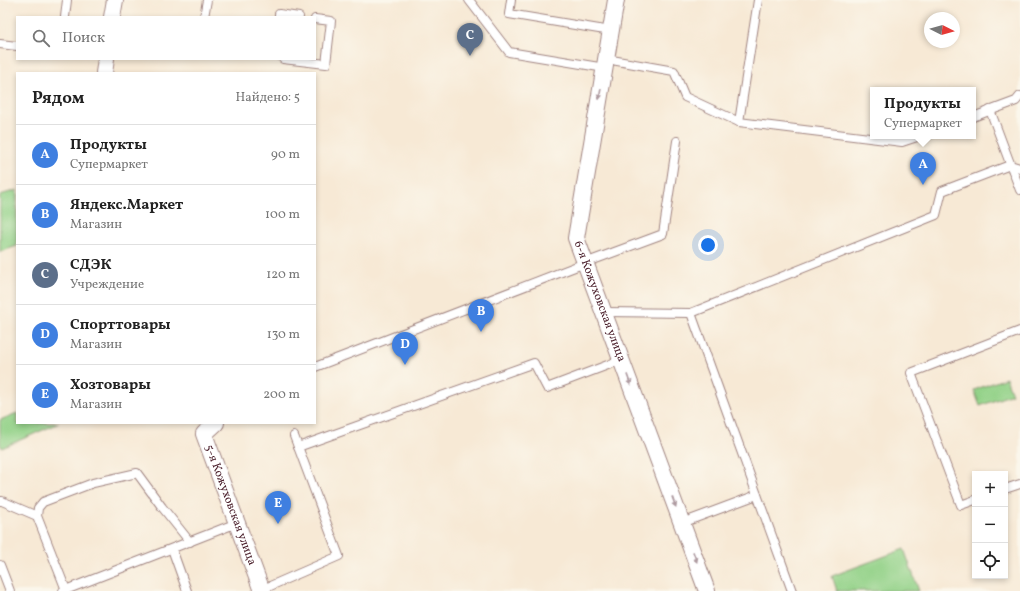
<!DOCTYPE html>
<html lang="ru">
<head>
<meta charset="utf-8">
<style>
	:root { --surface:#fff; --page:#f2f2f2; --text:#222; --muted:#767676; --line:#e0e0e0; --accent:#c8321e }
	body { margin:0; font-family:Vollkorn,serif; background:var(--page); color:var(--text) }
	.controls { position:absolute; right:12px; bottom:12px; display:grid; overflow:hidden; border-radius:0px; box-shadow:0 2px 6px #0003 }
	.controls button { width:36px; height:36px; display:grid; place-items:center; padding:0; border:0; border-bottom:1px solid var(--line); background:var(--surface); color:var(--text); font:20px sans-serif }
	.compass { position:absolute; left:924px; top:12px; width:36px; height:36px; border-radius:50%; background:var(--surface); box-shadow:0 2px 6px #0003; rotate:96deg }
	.you { position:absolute; left:708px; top:245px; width:14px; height:14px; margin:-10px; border:3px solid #fff; border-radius:50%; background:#1a73e8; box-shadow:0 0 0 6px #1a73e833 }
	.badge { display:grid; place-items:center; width:26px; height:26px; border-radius:50%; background:var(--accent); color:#fff; font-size:13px; font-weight:700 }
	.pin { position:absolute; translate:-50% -33px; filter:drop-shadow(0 1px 2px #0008) }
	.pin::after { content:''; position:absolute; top:21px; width:14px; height:12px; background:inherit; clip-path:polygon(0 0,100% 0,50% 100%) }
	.popup { position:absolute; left:870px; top:87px; width:106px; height:52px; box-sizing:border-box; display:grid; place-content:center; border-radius:0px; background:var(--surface); filter:drop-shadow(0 1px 3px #0005); font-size:13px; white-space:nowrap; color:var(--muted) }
	.popup b { font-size:15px; color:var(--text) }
	.popup::after { content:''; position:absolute; left:50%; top:100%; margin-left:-8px; border:8px solid transparent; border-top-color:var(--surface) }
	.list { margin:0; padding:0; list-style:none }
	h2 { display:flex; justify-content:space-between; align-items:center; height:52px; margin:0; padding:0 16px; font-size:17px }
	h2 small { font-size:13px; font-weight:400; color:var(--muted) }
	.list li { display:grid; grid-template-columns:26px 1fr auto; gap:12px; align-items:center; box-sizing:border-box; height:60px; padding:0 16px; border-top:1px solid var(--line) }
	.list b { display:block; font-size:15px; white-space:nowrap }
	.list p { margin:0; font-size:13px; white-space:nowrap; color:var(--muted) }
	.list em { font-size:13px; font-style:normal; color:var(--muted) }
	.icon { flex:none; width:22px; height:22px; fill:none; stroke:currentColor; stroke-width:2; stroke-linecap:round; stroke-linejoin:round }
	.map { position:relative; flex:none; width:1020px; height:591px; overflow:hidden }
	.search { position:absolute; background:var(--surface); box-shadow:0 2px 6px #0003; left:16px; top:16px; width:300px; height:44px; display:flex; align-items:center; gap:10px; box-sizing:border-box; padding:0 14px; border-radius:0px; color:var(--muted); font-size:15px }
	.panel { position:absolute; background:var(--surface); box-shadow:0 2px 6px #0003; left:16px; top:72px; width:300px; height:352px; border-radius:0px }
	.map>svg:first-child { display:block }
	.green { fill:#92d187; stroke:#6e7859 }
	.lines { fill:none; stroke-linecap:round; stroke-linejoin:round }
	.lane-casing { stroke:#a08480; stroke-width:10 }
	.street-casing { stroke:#a08480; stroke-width:18 }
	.lane { stroke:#fff; stroke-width:8 }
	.street { stroke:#fff; stroke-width:16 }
	.oneway { fill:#ae9aa0 }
	.labels { text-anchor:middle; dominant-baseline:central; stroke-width:3; stroke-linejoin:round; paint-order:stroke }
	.street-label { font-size:12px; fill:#4a1f2b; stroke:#fbf7ec }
</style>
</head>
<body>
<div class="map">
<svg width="1020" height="591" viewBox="0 0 1020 591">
	<rect width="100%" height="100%" fill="#fbf7ec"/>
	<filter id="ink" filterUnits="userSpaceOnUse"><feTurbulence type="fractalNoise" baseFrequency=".025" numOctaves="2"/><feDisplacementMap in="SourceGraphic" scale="8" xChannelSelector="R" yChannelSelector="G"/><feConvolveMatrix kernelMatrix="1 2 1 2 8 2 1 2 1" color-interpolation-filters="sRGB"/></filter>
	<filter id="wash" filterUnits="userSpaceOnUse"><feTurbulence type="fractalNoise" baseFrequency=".012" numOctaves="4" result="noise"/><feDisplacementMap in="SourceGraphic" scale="16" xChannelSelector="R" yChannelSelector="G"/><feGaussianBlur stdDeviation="0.9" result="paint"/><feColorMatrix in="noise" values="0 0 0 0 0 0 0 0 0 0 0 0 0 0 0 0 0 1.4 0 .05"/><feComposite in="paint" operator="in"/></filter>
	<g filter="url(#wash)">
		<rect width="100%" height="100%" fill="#f7e9d5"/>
		<g class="green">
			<path d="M 17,190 L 17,246 L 0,252 L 0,195 Z"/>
			<path d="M 1006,378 L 1012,394 L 980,406 L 974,390 Z"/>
			<path d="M 17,413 L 17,423 L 59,423 L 2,448 L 0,444 L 0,420 Z"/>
			<path d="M 904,549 L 919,591 L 837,591 L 832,576 Z"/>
		</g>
	</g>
	<g filter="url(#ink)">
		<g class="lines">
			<g class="lane-casing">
				<g id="lane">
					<path d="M 469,0 L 509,52 L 605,68"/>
					<path d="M 511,0 L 509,14 L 611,31"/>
					<path d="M 65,17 L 67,0"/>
					<path d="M 204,17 L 207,0"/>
					<path d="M 279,17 L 279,14 L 299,17"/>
					<path d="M 0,44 L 17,46"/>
					<path d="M 283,59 L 326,64 L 331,21 L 315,19"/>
					<path d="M 606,59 L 674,71 L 685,97 L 739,122 L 902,142 L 920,136"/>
					<path d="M 990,110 L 1020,190"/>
					<path d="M 973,117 L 1016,101 L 1020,96"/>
					<path d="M 739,122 L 758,0"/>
					<path d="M 604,312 L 691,313 L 936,215 L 942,191 L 1010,165 L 1020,168"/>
					<path d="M 691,313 L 792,591"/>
					<path d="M 315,367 L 585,263 L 663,234 L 677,141"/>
					<path d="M 298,447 L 534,363 L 547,388 L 621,360"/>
					<path d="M 1005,489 L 1020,484"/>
					<path d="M 975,500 L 961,505 L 911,373 L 1020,331"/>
					<path d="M 0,501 L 2,501 L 37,516 L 66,590"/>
					<path d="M 37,516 L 38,508 L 43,502 L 93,483 L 137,473 L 162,507 L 190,542"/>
					<path d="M 682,523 L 757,495"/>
					<path d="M 172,549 L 187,591"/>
					<path d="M 0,565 L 10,591"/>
					<path d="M 261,590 L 339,556 L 294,436"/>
					<path d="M 63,591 L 237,523"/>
				</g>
			</g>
			<g class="street-casing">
				<g id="street">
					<path id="s1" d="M 616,0 L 576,238 L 707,591"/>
					<path d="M 112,17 L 115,0"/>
					<path d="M 104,73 L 106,59"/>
					<path id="s2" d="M 216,423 L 204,434 L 262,591"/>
				</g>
			</g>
			<use href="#lane" class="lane"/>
			<use href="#street" class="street"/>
		</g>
		<defs><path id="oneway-solid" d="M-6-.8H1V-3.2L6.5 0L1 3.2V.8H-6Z"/></defs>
		<g class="oneway">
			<use href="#oneway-solid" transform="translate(600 94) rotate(100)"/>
			<use href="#oneway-solid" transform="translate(629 380) rotate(70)"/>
			<use href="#oneway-solid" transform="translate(674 502) rotate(70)"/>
			<use href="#oneway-solid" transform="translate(695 557) rotate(70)"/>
		</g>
	</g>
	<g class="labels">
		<g class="street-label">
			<text stroke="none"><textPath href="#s1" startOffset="309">6-я Кожуховская улица</textPath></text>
			<text stroke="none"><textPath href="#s2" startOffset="92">5-я Кожуховская улица</textPath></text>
		</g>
	</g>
</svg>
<div class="controls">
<button>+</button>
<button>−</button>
<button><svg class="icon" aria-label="locate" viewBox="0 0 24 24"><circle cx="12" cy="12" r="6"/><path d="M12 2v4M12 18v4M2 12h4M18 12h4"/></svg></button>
</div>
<svg class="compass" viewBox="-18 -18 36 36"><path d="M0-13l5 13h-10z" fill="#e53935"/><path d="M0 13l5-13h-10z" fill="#767676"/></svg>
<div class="you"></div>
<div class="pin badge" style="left:923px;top:185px;background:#3f7fe0">A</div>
<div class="popup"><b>Продукты</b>Супермаркет</div>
<div class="pin badge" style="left:481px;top:332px;background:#3f7fe0">B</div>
<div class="pin badge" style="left:470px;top:56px;background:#5c6f8a">C</div>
<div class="pin badge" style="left:405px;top:365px;background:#3f7fe0">D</div>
<div class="pin badge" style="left:278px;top:524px;background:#3f7fe0">E</div>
<div class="search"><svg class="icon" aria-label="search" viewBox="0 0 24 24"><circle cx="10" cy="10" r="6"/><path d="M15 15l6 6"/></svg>Поиск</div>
<section class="panel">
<h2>Рядом<small>Найдено: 5</small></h2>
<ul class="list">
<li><span class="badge" style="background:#3f7fe0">A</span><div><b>Продукты</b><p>Супермаркет</p></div><em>90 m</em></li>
<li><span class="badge" style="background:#3f7fe0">B</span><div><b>Яндекс.Маркет</b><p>Магазин</p></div><em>100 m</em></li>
<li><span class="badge" style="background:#5c6f8a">C</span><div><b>СДЭК</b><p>Учреждение</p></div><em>120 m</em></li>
<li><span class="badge" style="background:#3f7fe0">D</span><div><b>Спорттовары</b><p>Магазин</p></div><em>130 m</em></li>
<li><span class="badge" style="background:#3f7fe0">E</span><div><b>Хозтовары</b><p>Магазин</p></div><em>200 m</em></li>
</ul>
</section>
</div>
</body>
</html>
